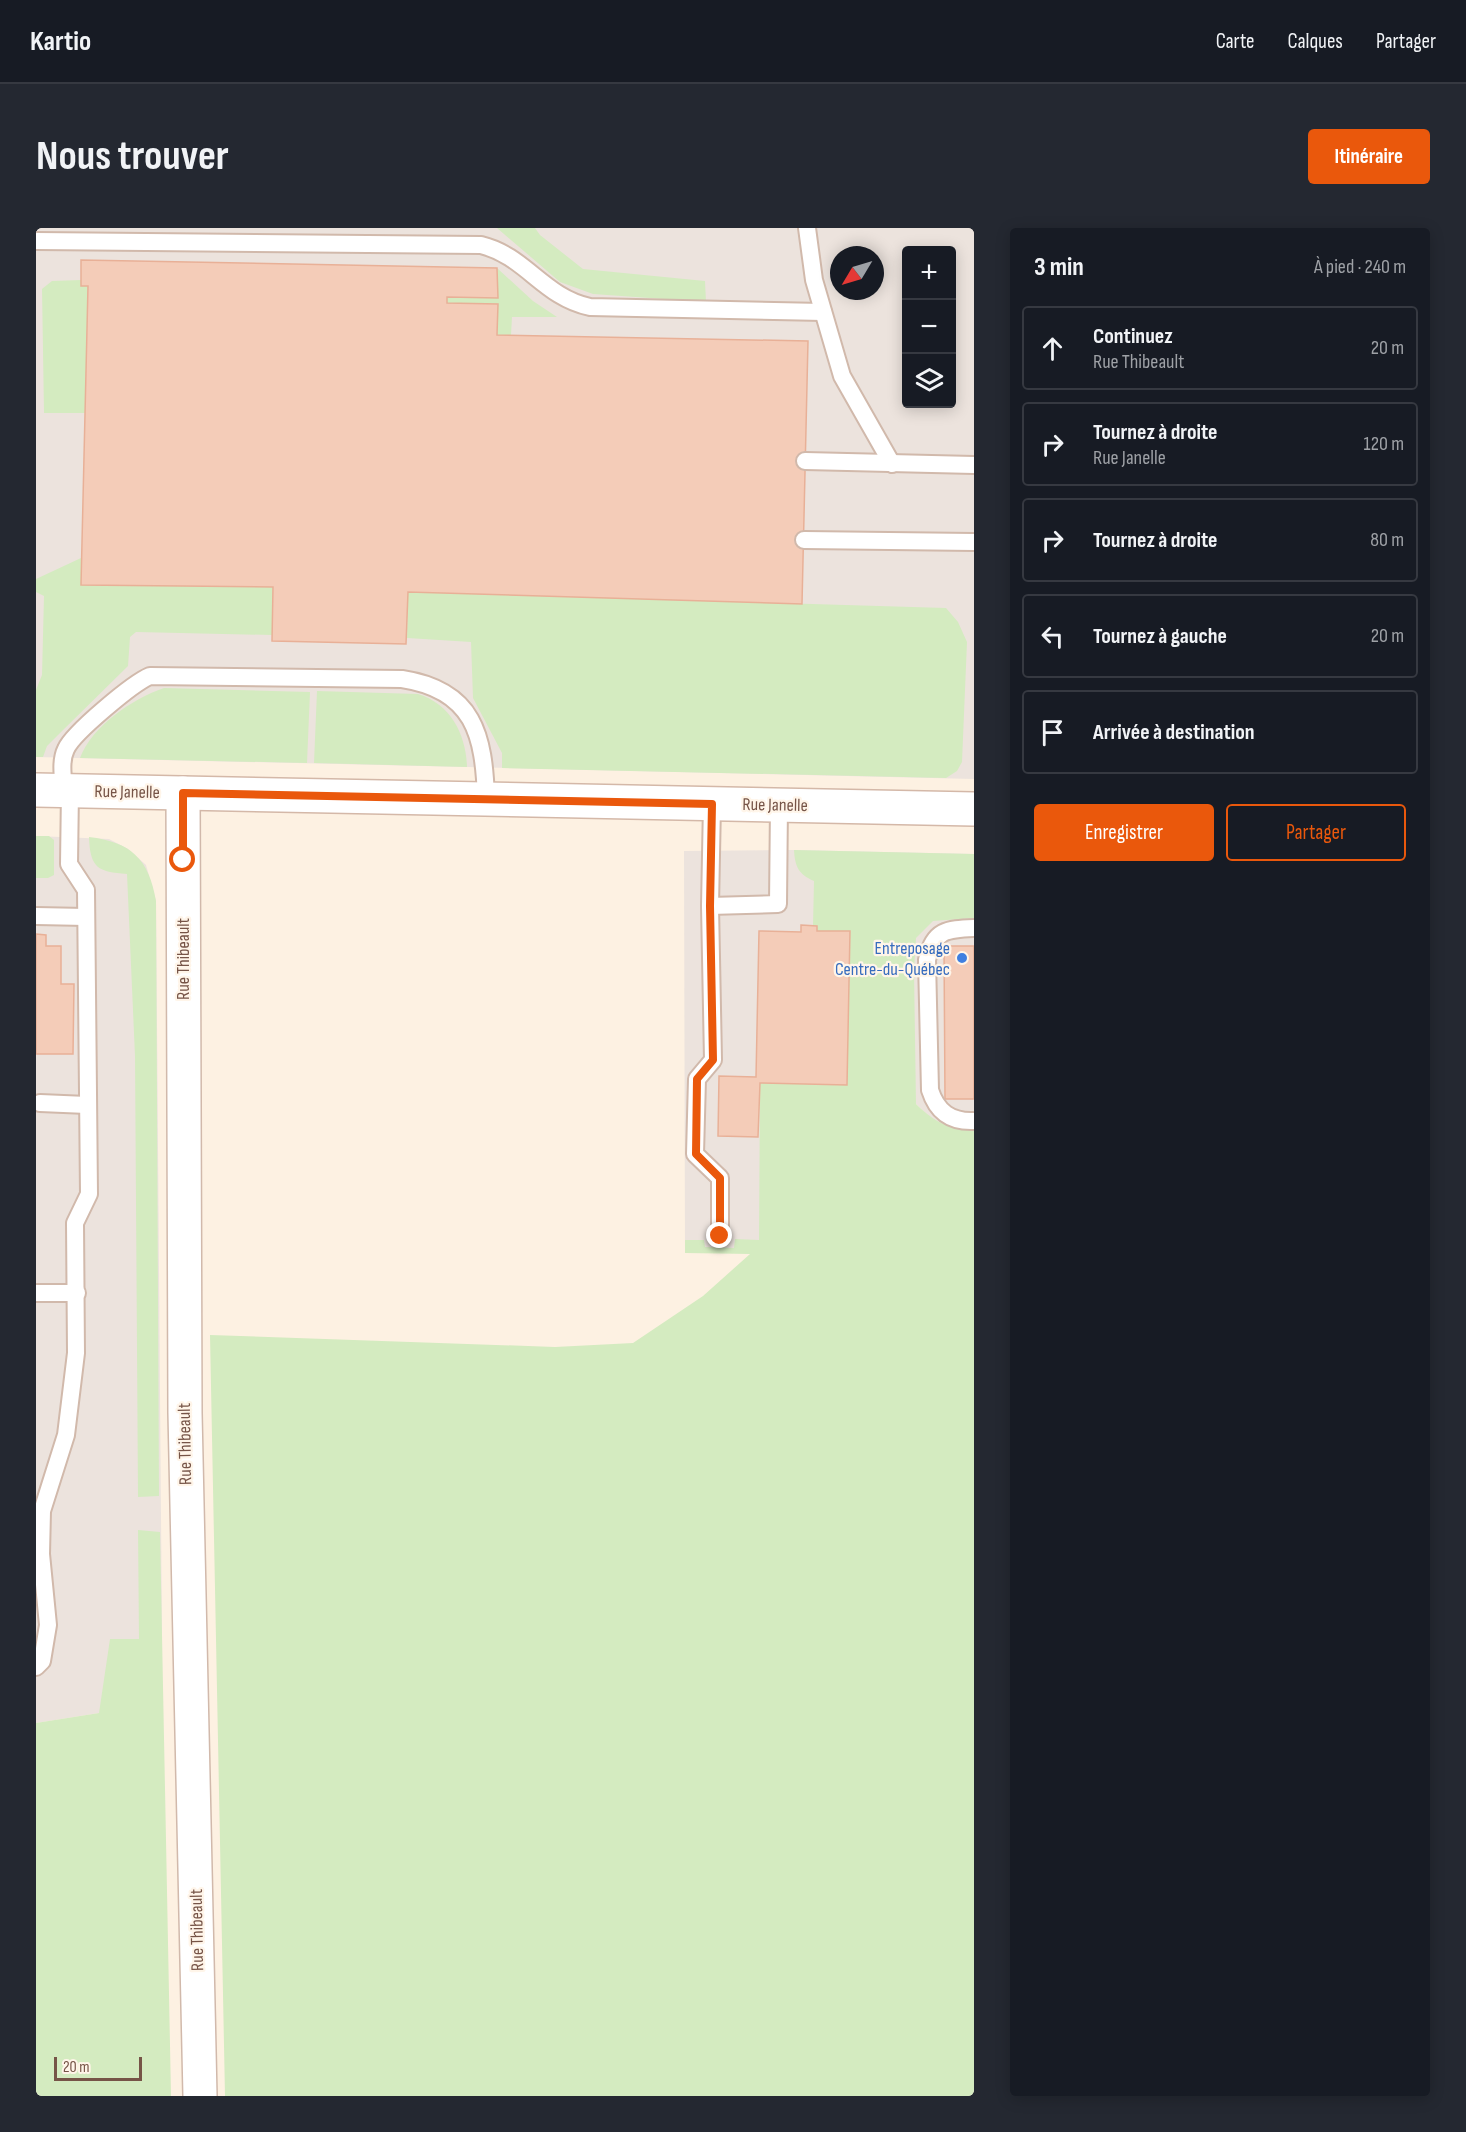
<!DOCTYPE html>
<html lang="fr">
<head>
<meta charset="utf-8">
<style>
	:root { --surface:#171b24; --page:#242831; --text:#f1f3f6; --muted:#9ea1a6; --line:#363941; --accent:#ea580c }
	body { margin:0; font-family:"Sofia Sans Condensed",sans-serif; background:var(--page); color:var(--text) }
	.controls { position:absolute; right:18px; top:18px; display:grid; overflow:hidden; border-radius:6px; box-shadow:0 3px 15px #0003 }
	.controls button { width:54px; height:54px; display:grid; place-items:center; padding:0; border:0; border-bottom:2px solid var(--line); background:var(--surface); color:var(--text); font:30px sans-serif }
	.compass { position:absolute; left:794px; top:18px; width:54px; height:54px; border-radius:50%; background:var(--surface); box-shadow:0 3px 15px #0003; rotate:232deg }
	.scale { position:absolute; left:18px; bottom:15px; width:88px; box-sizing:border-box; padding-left:6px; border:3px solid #765447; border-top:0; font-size:16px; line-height:21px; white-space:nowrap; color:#765447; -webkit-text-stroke:4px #fff5e9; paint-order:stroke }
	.stop { position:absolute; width:18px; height:18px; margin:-14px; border:4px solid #ea580c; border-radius:50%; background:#fff }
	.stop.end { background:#ea580c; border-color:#fff; box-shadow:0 2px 6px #0008 }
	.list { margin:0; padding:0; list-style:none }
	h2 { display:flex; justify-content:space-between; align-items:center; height:78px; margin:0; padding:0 24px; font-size:26px }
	h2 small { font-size:20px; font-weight:400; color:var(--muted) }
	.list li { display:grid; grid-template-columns:39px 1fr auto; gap:18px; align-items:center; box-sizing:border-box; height:84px; margin:0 12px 12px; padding:0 12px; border:2px solid var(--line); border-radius:6px }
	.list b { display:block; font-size:22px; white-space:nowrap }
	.list p { margin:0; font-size:20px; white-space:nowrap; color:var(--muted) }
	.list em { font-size:20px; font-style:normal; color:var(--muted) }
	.actions { display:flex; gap:12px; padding:18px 24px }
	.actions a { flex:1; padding:14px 0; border:2px solid var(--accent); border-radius:6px; text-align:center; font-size:21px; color:var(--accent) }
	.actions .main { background:var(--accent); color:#fff }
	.icon { flex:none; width:33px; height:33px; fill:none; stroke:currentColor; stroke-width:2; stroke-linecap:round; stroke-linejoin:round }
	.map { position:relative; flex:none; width:938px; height:1868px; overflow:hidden; border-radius:6px }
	header { display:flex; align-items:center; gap:36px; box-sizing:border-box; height:84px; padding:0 30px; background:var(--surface); border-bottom:2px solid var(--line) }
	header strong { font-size:28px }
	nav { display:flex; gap:33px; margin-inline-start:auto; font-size:21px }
	.intro { display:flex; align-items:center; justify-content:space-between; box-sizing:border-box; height:144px; padding:0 36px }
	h1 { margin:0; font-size:42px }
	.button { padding:15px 27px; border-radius:6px; background:var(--accent); color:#fff; font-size:21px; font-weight:700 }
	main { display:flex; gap:36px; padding:0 36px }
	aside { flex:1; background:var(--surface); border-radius:6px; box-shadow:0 3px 15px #0003 }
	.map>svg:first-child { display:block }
	.industrial { fill:#ece3dd; fill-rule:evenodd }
	.green { fill:#d4ebc0 }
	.building { fill:#f4ccb8; stroke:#e8b097; stroke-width:1.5 }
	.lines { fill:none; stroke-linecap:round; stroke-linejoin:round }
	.service-casing { stroke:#d1b9ab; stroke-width:20 }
	.minor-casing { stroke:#d1b9ab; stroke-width:36 }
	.secondary-casing { stroke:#d4b8a8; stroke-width:36 }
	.service { stroke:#fff; stroke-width:16 }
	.minor { stroke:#fff; stroke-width:33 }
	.secondary { stroke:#fff; stroke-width:33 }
	.route { stroke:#ea580c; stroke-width:8 }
	.shop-dot { fill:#3f7fe0; stroke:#fff5e9; stroke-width:2 }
	.labels { text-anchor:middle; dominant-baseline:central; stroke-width:4.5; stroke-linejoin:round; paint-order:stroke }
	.street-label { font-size:18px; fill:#765447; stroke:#fff5e9 }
	.shop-label { font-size:18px; fill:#366cbe; stroke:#fff5e9; text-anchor:end }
</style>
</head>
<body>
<header>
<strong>Kartio</strong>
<nav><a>Carte</a><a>Calques</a><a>Partager</a></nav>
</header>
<div class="intro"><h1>Nous trouver</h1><a class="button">Itinéraire</a></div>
<main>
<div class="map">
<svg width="938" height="1868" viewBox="0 0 938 1868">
	<rect width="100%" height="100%" fill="#fdf1e2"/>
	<g class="industrial">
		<path d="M 0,0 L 938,0 L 938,551 L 0,529 ZM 870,22 L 916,22 L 916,176 L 870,176 ZM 803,27 L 839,27 L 839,63 L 803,63 Z"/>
		<path d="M 0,608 L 73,611 L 92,621 L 110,637 L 120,673 L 126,1411 L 63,1485 L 0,1495 Z"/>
		<path d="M 758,622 L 938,626 L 938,900 L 916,900 L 896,891 L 880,876 L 740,1025 L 649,1025 L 648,623 Z"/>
	</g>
	<g class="green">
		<path d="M 461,0 L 499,0 L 504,7 L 547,41 L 669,53 L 670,74 L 557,66 L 524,54 Z"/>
		<path d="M 461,40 L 497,73 L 521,89 L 476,89 L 475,107 L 461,107 L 462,76 L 411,75 L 411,69 L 462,69 Z"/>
		<path d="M 45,52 L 45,58 L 52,58 L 49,185 L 8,185 L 6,61 L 16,53 Z"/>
		<path d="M 45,330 L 45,357 L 237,359 L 236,407 L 100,404 L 94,409 L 92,438 L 22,507 L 11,518 L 7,529 L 0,529 L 0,462 L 6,447 L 8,368 L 0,364 L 0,351 Z"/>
		<path d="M 372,364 L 910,380 L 922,394 L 931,414 L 926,534 L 921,543 L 910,550 L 466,540 L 466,525 L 437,470 L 435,414 L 371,410 Z"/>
		<path d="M 128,460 L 274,464 L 271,535 L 44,530 C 56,498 96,471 128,460 Z"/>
		<path d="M 281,463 L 382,466 C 415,476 430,507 431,539 L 278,535 Z"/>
		<path d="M 0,608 L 13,608 L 18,612 L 18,647 L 12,650 L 0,650 Z"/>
		<path d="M 53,609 C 95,614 113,631 120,673 L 123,1268 L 102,1269 L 99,828 L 91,646 C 62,644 54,640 53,609 Z"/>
		<path d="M 758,622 L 938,626 L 938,690 L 897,693 L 880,710 L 878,742 L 880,876 C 900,895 910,900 938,900 L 938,1868 L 189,1868 L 174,1107 L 519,1119 L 597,1115 L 667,1068 L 714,1026 L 649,1025 L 649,1012 L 668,1012 L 669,1019 L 698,1020 L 699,1011 L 723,1012 L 724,855 L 811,857 L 814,704 L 781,703 L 781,698 L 777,697 L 778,653 C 762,646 759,638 758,622 Z"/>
		<path d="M 102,1302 L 124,1304 L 135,1868 L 0,1868 L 0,1495 L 63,1485 L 74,1411 L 103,1411 Z"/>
	</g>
	<g class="building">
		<path d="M 45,32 L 461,40 L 462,70 L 411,69 L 411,75 L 462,76 L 461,107 L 772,113 L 766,376 L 372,364 L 370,416 L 236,413 L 237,359 L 45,357 L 52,58 L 45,58 Z"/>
		<path d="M 765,697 L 781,698 L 781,703 L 814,703 L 811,857 L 724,855 L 722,909 L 682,908 L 683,848 L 720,849 L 723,703 L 765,704 Z"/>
		<path d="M 0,706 L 10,707 L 10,718 L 25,718 L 25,756 L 38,756 L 37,826 L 0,826 Z"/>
		<path d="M 908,718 L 938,718 L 938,871 L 909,871 Z"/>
	</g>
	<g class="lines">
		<g class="service-casing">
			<g id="service">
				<path d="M 771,0 L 778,52 L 806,148 L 856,236"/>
				<path d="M 0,13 L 445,17 C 490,28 507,69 554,79 L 787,84"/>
				<path d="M 769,233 L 938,237"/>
				<path d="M 768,312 L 938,314"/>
				<path d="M 28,562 C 27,549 24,533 30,521 C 37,505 97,455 114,448 L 366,451 C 438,462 448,507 450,571"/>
				<path d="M 676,576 L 674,678 L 742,676 L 743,577"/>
				<path d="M 674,678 L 677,832 L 661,851 L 659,926 L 684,950 L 684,1008"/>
				<path d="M 0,688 L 50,689"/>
				<path d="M 938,700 C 911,701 897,702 891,732 L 894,862 C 901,884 915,894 938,893"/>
				<path d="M 4,875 L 51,877"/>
				<path d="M 0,1065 L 41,1065"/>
				<path d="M 0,1439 L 6,1433 L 12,1397 L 5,1326 L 6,1283 L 30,1207 L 40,1125 L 39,995 L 53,966 L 50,662 L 33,636 L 34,562"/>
			</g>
		</g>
		<g class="minor-casing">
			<path id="minor" d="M 147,565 L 149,1185 L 164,1868"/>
		</g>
		<g class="secondary-casing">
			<path id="secondary" d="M 0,562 L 938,581"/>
		</g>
		<use href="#service" class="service"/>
		<use href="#minor" class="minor"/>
		<use href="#secondary" class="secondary"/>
	</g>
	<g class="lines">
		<path class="route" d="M 147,632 L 147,565 L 676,576 L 674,678 L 677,832 L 661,851 L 660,926 L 684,950 L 684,1008"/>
	</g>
	<circle class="shop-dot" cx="926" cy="730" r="6"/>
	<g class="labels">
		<g class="street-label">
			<text transform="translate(91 564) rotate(1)">Rue Janelle</text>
			<text transform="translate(739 577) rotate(1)">Rue Janelle</text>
			<text transform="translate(147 731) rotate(-90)">Rue Thibeault</text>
			<text transform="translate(149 1216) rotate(-91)">Rue Thibeault</text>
			<text transform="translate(161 1702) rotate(-91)">Rue Thibeault</text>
		</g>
		<g class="shop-label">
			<text x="914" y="720">Entreposage<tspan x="914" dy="21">Centre-du-Québec</tspan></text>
		</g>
	</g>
</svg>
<div class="controls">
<button>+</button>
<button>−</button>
<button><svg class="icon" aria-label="layers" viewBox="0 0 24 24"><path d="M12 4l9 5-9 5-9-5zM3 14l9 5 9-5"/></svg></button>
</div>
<svg class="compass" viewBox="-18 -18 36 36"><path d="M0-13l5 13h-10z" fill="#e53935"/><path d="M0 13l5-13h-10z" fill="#9ea1a6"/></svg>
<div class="scale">20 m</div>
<div class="stop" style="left:147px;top:632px"></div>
<div class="stop end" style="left:684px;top:1008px"></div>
</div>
<aside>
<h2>3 min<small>À pied · 240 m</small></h2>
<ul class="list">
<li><svg class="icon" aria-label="ahead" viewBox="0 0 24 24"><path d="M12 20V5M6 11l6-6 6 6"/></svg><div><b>Continuez</b><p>Rue Thibeault</p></div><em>20 m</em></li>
<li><svg class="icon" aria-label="right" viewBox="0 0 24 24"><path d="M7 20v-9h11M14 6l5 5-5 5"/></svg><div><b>Tournez à droite</b><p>Rue Janelle</p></div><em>120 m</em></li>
<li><svg class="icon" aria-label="right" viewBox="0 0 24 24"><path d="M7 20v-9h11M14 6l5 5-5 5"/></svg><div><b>Tournez à droite</b></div><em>80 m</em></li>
<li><svg class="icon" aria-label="left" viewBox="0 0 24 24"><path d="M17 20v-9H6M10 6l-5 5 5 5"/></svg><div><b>Tournez à gauche</b></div><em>20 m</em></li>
<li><svg class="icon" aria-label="arrive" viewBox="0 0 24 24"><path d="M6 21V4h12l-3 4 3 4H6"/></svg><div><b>Arrivée à destination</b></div></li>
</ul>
<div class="actions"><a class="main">Enregistrer</a><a>Partager</a></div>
</aside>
</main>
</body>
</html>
